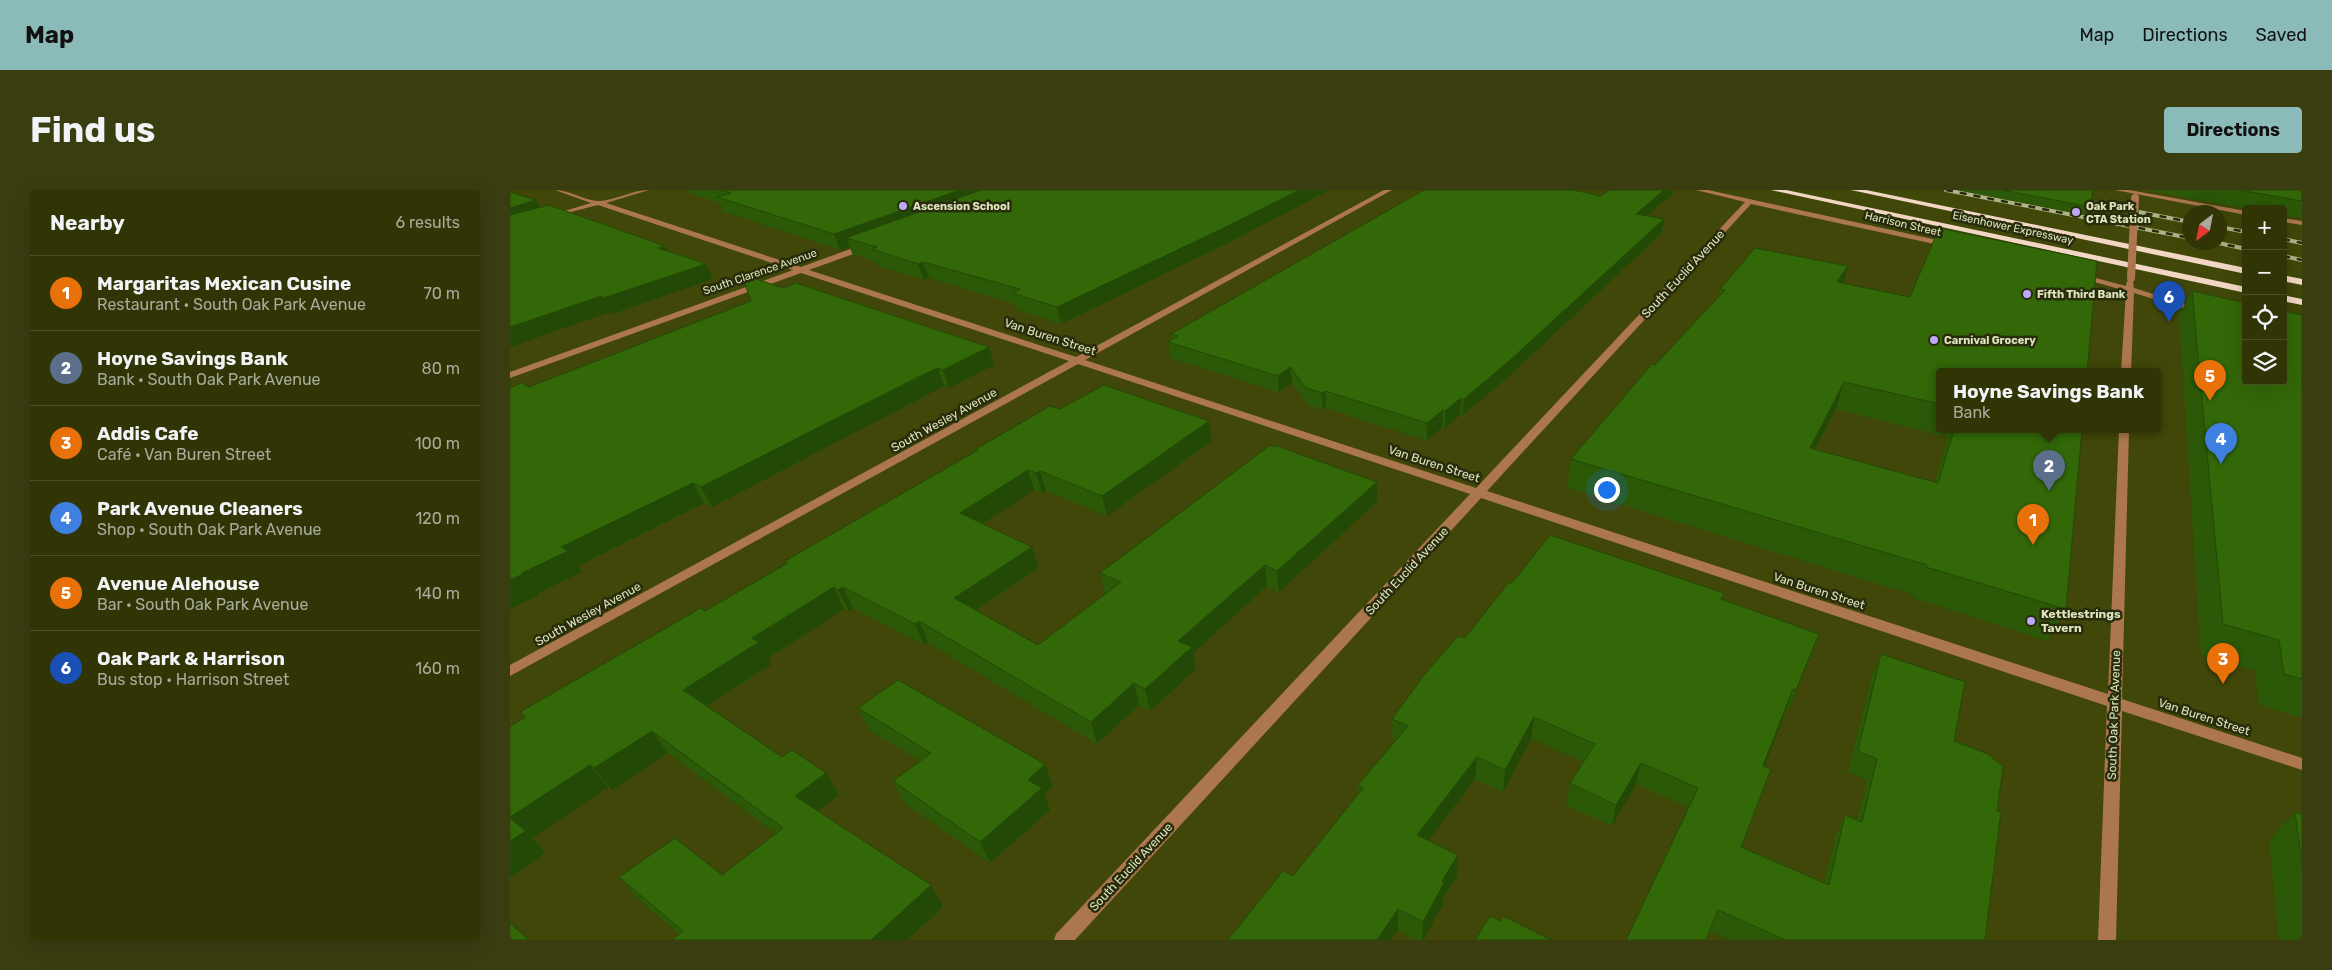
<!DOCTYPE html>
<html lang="en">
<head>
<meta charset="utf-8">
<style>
	:root { --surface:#313506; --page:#393d10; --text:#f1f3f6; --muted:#a8ab9b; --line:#4c5028; --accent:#8bbbb9 }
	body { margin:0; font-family:Rubik,sans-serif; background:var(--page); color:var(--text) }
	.controls { position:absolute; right:15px; top:15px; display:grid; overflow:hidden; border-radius:5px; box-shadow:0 5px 20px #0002 }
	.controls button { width:45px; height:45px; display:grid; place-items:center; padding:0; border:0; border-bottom:1px solid var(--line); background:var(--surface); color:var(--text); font:25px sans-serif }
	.compass { position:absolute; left:1672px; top:15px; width:45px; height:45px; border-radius:50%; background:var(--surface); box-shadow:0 5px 20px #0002; rotate:212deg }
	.you { position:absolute; left:1096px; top:299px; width:18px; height:18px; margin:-12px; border:4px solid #fff; border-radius:50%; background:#1a73e8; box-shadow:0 0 0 8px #1a73e833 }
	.badge { display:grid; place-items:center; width:32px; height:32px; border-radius:50%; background:var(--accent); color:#fff; font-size:16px; font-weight:700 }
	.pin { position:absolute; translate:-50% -41px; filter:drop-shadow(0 1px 2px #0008) }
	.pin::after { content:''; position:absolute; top:26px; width:18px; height:15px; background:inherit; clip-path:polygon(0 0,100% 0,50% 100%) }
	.popup { position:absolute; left:1426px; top:178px; width:225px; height:65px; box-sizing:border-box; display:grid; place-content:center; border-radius:5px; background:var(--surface); filter:drop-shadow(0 1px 4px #0005); font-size:16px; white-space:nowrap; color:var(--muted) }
	.popup b { font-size:19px; color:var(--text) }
	.popup::after { content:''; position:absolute; left:50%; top:100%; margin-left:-10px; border:10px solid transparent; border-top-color:var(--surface) }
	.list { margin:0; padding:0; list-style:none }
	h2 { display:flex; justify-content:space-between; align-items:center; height:65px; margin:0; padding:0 20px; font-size:21px }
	h2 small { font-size:16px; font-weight:400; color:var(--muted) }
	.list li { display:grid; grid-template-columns:32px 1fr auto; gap:15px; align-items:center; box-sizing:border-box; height:75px; padding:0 20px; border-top:1px solid var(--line) }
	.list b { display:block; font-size:19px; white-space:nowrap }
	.list p { margin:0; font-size:16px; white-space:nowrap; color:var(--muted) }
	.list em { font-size:16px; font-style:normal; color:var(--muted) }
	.icon { flex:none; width:28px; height:28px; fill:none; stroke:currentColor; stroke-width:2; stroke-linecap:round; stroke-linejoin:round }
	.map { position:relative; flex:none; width:1792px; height:750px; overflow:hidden; border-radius:5px }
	header { display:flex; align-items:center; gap:30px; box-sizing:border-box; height:70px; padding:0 25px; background:var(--accent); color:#111 }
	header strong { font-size:24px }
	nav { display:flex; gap:28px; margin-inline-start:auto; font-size:18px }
	.intro { display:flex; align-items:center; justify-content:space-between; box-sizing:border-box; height:120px; padding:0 30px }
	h1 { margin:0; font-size:35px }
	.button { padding:12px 22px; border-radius:5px; background:var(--accent); color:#111; font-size:18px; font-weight:700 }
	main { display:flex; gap:30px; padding:0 30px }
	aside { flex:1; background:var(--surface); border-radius:5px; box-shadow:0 5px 20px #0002 }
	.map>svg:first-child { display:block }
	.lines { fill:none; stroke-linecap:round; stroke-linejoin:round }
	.minor { fill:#ac764f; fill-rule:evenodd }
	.highway { fill:#f2d7c5; fill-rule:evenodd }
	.rail-casing { stroke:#adb487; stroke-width:4 }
	.rail { stroke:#282c0b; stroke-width:2.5; stroke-dasharray:7; stroke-linecap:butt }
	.minor-bridge { stroke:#ac764f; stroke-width:8 }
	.wall { fill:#2b5907; fill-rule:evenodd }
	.shaded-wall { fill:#234906 }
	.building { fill:#326808; stroke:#234906 }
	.poi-dot { fill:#bda9f5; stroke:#282c0b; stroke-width:2 }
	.labels { text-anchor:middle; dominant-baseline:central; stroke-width:5; stroke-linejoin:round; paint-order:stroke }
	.far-poi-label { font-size:11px; font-weight:bold; fill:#dde4be; stroke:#282c0b; text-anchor:start }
	.far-street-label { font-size:11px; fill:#dde4be; stroke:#282c0b }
	.street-label { font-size:12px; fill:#dde4be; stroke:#282c0b }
	.poi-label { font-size:12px; font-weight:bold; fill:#dde4be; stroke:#282c0b; text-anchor:start }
</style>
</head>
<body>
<header>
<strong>Map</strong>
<nav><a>Map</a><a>Directions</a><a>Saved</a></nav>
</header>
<div class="intro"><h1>Find us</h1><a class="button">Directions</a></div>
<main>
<aside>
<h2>Nearby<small>6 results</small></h2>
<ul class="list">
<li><span class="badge" style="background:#e8710a">1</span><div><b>Margaritas Mexican Cusine</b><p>Restaurant · South Oak Park Avenue</p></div><em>70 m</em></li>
<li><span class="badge" style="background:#5c6f8a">2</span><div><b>Hoyne Savings Bank</b><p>Bank · South Oak Park Avenue</p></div><em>80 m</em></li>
<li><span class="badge" style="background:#e8710a">3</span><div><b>Addis Cafe</b><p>Café · Van Buren Street</p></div><em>100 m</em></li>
<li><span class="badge" style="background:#3f7fe0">4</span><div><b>Park Avenue Cleaners</b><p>Shop · South Oak Park Avenue</p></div><em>120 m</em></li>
<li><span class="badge" style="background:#e8710a">5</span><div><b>Avenue Alehouse</b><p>Bar · South Oak Park Avenue</p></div><em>140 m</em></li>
<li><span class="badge" style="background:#1a4fb4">6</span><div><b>Oak Park &amp; Harrison</b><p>Bus stop · Harrison Street</p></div><em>160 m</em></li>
</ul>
</aside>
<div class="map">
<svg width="1792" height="750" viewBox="0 0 1792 750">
	<rect width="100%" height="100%" fill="#414708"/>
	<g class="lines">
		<g class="minor">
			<path d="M 45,0 C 60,0 77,12 90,11 C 107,10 122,0 139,0 L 96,13 L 291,77 L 354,54 L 360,54 L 360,58 L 299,80 L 566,167 L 874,0 L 882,0 L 575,170 L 966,298 L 1235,12 L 1186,0 L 1198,0 L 1441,53 L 1441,57 L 1438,57 L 1241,14 L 977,301 L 1598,504 L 1609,240 L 1619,240 L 1612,509 L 1792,568 L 1792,580 L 1612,521 L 1606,750 L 1588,750 L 1597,516 L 971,308 L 565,750 L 544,750 L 546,744 L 960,304 L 568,174 L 0,486 L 0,475 L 559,171 L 291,83 L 0,188 L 0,182 L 283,80 L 88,15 L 41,27 L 41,25 L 81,13 Z"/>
			<path d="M 1605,0 L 1619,0 L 1736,21 L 1736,25 Z"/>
			<path d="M 1773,28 L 1792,31 L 1792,35 L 1773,32 Z"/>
			<path d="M 1567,83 L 1616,96 L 1617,91 L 1623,91 L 1624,98 L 1694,120 L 1690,123 L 1624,103 L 1621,182 L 1611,182 L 1616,101 L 1567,87 Z"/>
		</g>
		<g class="highway">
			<path d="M 1261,0 L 1276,0 L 1736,97 L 1736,103 Z"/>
			<path d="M 1341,0 L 1356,0 L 1736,78 L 1736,84 Z"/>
			<path d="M 1773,85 L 1792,89 L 1792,95 L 1773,91 Z"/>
			<path d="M 1773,105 L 1792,109 L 1792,115 L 1773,111 Z"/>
		</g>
		<g class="rail-casing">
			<g id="rail">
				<path d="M 1436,0 L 1680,48"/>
				<path d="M 1567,10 L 1680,32"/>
				<path d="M 1710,37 L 1736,42"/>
				<path d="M 1773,49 L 1792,53"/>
				<path d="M 1704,52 L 1736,59"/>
				<path d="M 1773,66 L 1792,70"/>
			</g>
		</g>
		<use href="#rail" class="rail"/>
		<path class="minor-bridge" d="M 1621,88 L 1625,8"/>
	</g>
	<g class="wall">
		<path d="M 178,0 L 819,0 L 720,52 L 551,134 L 507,120 L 505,114 L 419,88 L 414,90 L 367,76 L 366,72 L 342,64 L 340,57 L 330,60 L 214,22 L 210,13 L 179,3 Z"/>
		<path d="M 1099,0 L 1163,0 L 1162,4 L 1137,26 L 1154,29 L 1152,43 L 997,188 L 953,225 L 950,225 L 935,238 L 932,237 L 917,251 L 816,218 L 813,220 L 797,214 L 782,193 L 769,202 L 660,168 L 658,152 L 662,150 L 661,144 L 1091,6 Z"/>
		<path d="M 1447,0 L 1583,0 L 1580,17 L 1576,25 Z"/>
		<path d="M 1634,0 L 1792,0 L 1792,28 L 1773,25 L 1773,19 L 1739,19 Z"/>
		<path d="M 1333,93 L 1430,182 L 1430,240 L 1572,240 L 1556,419 L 1538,451 L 1403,408 L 1404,405 L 1057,298 L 1061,269 L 1145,175 L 1208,108 L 1210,99 ZM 1326,219 L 1438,247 L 1425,292 L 1305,260 Z"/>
		<path d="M 273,98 L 479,157 L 484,175 L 439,198 L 434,196 L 412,207 L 202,317 L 194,313 L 68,376 L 72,382 L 28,403 L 29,405 L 0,419 L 0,198 L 19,197 L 241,111 Z"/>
		<path d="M 1682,101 L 1792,125 L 1792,528 L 1749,515 L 1745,481 L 1691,465 L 1669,125 Z"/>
		<path d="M 550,219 L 702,251 L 597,326 L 536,301 L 532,303 L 524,300 L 473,333 L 529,378 L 466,420 L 528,455 L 595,404 L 590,383 L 867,292 L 867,312 L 769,402 L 757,396 L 683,463 L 686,479 L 640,521 L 629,515 L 587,554 L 418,453 L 414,455 L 343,418 L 339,421 L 334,419 L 258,468 L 262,474 L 197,516 L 272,567 L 316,583 L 329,605 L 308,621 L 433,717 L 397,750 L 162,750 L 169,744 L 128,709 L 109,687 L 212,685 L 266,644 L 158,563 L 102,600 L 98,597 L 22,648 L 36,663 L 0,687 L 0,536 L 15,528 L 10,522 L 195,421 L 276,374 L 275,371 L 466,261 L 466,259 Z"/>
		<path d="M 1002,393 L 1214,403 L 1212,409 L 1301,465 L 1278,521 L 1276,520 L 1254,576 L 1253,601 L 1232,657 L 1314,693 L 1325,647 L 1335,625 L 1347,631 L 1357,590 L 1338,582 L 1362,485 L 1371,464 L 1444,551 L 1487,621 L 1475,750 L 1221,750 L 1200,741 L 1197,750 L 1116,750 L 1178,618 L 1126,594 L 1102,636 L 1056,615 L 1060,593 L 1074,572 L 1021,549 L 993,602 L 965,589 L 919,650 L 948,665 L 947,687 L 933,708 L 933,714 L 914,750 L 906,750 L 783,686 L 848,604 L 848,595 L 885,551 L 883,550 L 882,529 L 955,448 Z"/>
		<path d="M 348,518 L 535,574 L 543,596 L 534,604 L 540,620 L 480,673 L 394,613 L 383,591 L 410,571 L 359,540 Z"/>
		<path d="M 1785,622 L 1792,624 L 1792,750 L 1769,750 L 1759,650 Z"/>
	</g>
	<g class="shaded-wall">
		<path d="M 450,0 L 496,0 L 336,48 L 340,57 L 330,60 L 324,44 Z"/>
		<path d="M 789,0 L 819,0 L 720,52 L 551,134 L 547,117 Z"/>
		<path d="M 1154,0 L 1163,0 L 1162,4 L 1124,37 L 1126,24 Z"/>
		<path d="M 26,10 L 34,24 L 0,34 L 0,18 Z"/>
		<path d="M 1154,29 L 1152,43 L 997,188 L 953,225 L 954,209 Z"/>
		<path d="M 155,56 L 162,71 L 148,58 Z"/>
		<path d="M 413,72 L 419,88 L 414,90 L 408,74 Z"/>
		<path d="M 196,74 L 203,89 L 102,124 L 100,122 L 0,157 L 0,137 L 92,106 Z"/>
		<path d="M 1338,76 L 1331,100 L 1327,92 Z"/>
		<path d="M 479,157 L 484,175 L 439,198 L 433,180 Z"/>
		<path d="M 780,177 L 782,193 L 769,202 L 768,186 Z"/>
		<path d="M 428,178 L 434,196 L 202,317 L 191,297 Z"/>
		<path d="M 1334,192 L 1326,219 L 1291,287 L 1300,258 Z"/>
		<path d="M 815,201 L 816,218 L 813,220 L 812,203 Z"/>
		<path d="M 951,208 L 950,225 L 935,238 L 935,221 Z"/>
		<path d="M 933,220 L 932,237 L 917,251 L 917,233 Z"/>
		<path d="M 699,231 L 702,251 L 597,326 L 592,306 Z"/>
		<path d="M 518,280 L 524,300 L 458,343 L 450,323 Z"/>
		<path d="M 530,281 L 536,301 L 532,303 L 526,283 Z"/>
		<path d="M 867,292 L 867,312 L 769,402 L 767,381 Z"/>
		<path d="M 183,293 L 194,313 L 68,376 L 72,382 L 28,403 L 29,405 L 0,419 L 0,390 L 51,357 Z"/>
		<path d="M 522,357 L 529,378 L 452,429 L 444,408 Z"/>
		<path d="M 755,375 L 757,396 L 683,463 L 686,479 L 640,521 L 635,499 L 668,451 Z"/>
		<path d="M 324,397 L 334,419 L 258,468 L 262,474 L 187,522 L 173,500 L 242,448 Z"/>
		<path d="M 333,397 L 343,418 L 339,421 L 328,400 Z"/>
		<path d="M 409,431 L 418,453 L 414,455 L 405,434 Z"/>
		<path d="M 1309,444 L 1301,465 L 1278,521 L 1286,500 Z"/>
		<path d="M 624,493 L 629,515 L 587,554 L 581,532 Z"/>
		<path d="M 1283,499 L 1276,520 L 1246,598 L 1253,576 Z"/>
		<path d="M 1024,527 L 1021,549 L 993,602 L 995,580 Z"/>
		<path d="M 142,541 L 158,563 L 102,600 L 84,578 Z"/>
		<path d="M 967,567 L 965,589 L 907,666 L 907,645 Z"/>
		<path d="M 1131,573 L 1126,594 L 1102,636 L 1106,615 Z"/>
		<path d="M 535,574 L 543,596 L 534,604 L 540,620 L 480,673 L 470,652 L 518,590 Z"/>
		<path d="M 80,575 L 98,597 L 22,648 L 36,663 L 0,687 L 0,627 Z"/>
		<path d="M 316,583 L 329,605 L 299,628 L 285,606 Z"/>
		<path d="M 948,665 L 947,687 L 933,708 L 933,714 L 914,750 L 912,750 L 913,732 L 932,691 Z"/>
		<path d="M 421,695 L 433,717 L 397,750 L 361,750 Z"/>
		<path d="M 888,719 L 888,740 L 881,750 L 867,750 Z"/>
	</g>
	<g class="building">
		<path d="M 210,0 L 450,0 L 324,44 L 207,7 L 221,3 Z"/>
		<path d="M 471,0 L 789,0 L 718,36 L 547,117 L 502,103 L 510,99 L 413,72 L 408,74 L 362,59 L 367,57 L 336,48 Z"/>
		<path d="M 914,0 L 1064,0 L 1091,6 L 1099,0 L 1154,0 L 1126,24 L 1154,29 L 998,172 L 954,209 L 951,208 L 935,221 L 933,220 L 917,233 L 815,201 L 812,203 L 796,198 L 780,177 L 768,186 L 658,152 L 668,146 L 661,144 Z"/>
		<path d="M 1493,0 L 1583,0 L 1580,17 Z"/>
		<path d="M 1729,0 L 1792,0 L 1792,11 Z"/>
		<path d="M 0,2 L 26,10 L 0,18 Z"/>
		<path d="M 39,15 L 155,56 L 148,58 L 196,74 L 93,108 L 92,106 L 0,137 L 0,25 Z"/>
		<path d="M 1429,38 L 1587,71 L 1577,182 L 1430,182 L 1430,214 L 1334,192 L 1300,258 L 1428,293 L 1444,240 L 1572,240 L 1556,419 L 1416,377 L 1417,375 L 1061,269 L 1142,174 L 1145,175 L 1215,100 L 1210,99 L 1245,58 L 1338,76 L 1327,92 L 1400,107 Z"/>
		<path d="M 234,85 L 273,98 L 286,93 L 479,157 L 433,180 L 428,178 L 406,188 L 191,297 L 183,293 L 51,357 L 58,361 L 12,383 L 13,384 L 0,390 L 0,198 L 11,193 L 19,197 L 241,111 L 232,86 Z"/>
		<path d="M 1682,101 L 1736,113 L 1736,191 L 1773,191 L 1773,121 L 1792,125 L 1792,489 L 1774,484 L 1769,450 L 1713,434 Z"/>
		<path d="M 594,195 L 699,231 L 592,306 L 530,281 L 526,283 L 518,280 L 450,323 L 522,357 L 444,408 L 528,455 L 611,392 L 590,383 L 759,256 L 767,256 L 867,292 L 767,381 L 755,375 L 668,451 L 682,457 L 635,499 L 624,493 L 581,532 L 409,431 L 405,434 L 333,397 L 328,400 L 324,397 L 242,448 L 249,452 L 173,500 L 272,567 L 282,560 L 316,583 L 285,606 L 421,695 L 361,750 L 162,750 L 173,741 L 109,687 L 165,648 L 212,685 L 273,638 L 142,541 L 84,578 L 80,575 L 0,627 L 0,536 L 16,527 L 10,522 L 191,418 L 195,421 L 278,373 L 275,371 L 468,260 L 466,259 L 540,216 L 550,219 Z"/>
		<path d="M 1040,345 L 1214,403 L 1211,409 L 1309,444 L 1286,500 L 1283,499 L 1253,576 L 1261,579 L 1231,657 L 1319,695 L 1335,625 L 1352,632 L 1367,569 L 1348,561 L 1371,464 L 1455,492 L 1444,551 L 1478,564 L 1493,577 L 1487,621 L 1491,622 L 1475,750 L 1275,750 L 1208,720 L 1196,750 L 1116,750 L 1188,598 L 1131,573 L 1106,615 L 1060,593 L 1085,554 L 1024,527 L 995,580 L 967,567 L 907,645 L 948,665 L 932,691 L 934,693 L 913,732 L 888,719 L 867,750 L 718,750 L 773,681 L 783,686 L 853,598 L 848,595 L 898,536 L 882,529 L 915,484 L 948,446 L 955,448 L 999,392 L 1002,393 Z"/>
		<path d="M 388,490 L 535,574 L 518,590 L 532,598 L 470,652 L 383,591 L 421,563 L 348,518 Z"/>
		<path d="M 1785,622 L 1792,624 L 1792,675 Z"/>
		<path d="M 0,628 L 16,641 L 0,651 Z"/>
		<path d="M 980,726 L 990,731 L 993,726 L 1041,750 L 965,750 Z"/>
		<path d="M 0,733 L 19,750 L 0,750 Z"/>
	</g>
	<g class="poi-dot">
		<circle cx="393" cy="16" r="5"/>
		<circle cx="1566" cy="22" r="5"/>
		<circle cx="1517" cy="104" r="5"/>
		<circle cx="1424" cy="150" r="5"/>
		<circle cx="1521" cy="431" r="5"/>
	</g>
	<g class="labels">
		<g class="far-poi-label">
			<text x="403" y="16">Ascension School</text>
			<text x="1576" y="16">Oak Park<tspan x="1576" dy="13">CTA Station</tspan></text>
			<text x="1527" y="104">Fifth Third Bank</text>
			<text x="1434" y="150">Carnival Grocery</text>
		</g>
		<g class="far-street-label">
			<text transform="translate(1393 34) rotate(13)">Harrison Street</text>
			<text transform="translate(1503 38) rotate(12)">Eisenhower Expressway</text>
			<text transform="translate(250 82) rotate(-19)">South Clarence Avenue</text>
		</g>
		<g class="street-label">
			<text transform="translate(1173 84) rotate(-47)">South Euclid Avenue</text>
			<text transform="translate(540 147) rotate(18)">Van Buren Street</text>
			<text transform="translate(434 230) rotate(-29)">South Wesley Avenue</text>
			<text transform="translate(924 274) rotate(18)">Van Buren Street</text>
			<text transform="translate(897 381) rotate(-47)">South Euclid Avenue</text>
			<text transform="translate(1309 401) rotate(18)">Van Buren Street</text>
			<text transform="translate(78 424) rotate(-29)">South Wesley Avenue</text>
			<text transform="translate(1604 525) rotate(-88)">South Oak Park Avenue</text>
			<text transform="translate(1694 527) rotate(18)">Van Buren Street</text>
			<text transform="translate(621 677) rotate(-47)">South Euclid Avenue</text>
		</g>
		<g class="poi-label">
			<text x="1531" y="424">Kettlestrings<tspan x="1531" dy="14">Tavern</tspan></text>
		</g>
	</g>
</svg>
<div class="controls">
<button>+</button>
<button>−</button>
<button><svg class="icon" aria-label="locate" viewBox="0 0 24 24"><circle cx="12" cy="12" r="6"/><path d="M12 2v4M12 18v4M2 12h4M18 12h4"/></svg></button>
<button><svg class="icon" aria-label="layers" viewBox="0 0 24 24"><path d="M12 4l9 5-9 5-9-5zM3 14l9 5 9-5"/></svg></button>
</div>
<svg class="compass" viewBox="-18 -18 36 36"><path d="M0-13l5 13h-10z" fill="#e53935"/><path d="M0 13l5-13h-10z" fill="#a8ab9b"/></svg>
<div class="you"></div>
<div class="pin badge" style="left:1523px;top:355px;background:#e8710a">1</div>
<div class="pin badge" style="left:1539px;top:301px;background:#5c6f8a">2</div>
<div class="popup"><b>Hoyne Savings Bank</b>Bank</div>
<div class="pin badge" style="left:1713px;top:494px;background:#e8710a">3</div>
<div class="pin badge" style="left:1711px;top:274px;background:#3f7fe0">4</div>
<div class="pin badge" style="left:1700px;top:211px;background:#e8710a">5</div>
<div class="pin badge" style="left:1659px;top:132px;background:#1a4fb4">6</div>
</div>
</main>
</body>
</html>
